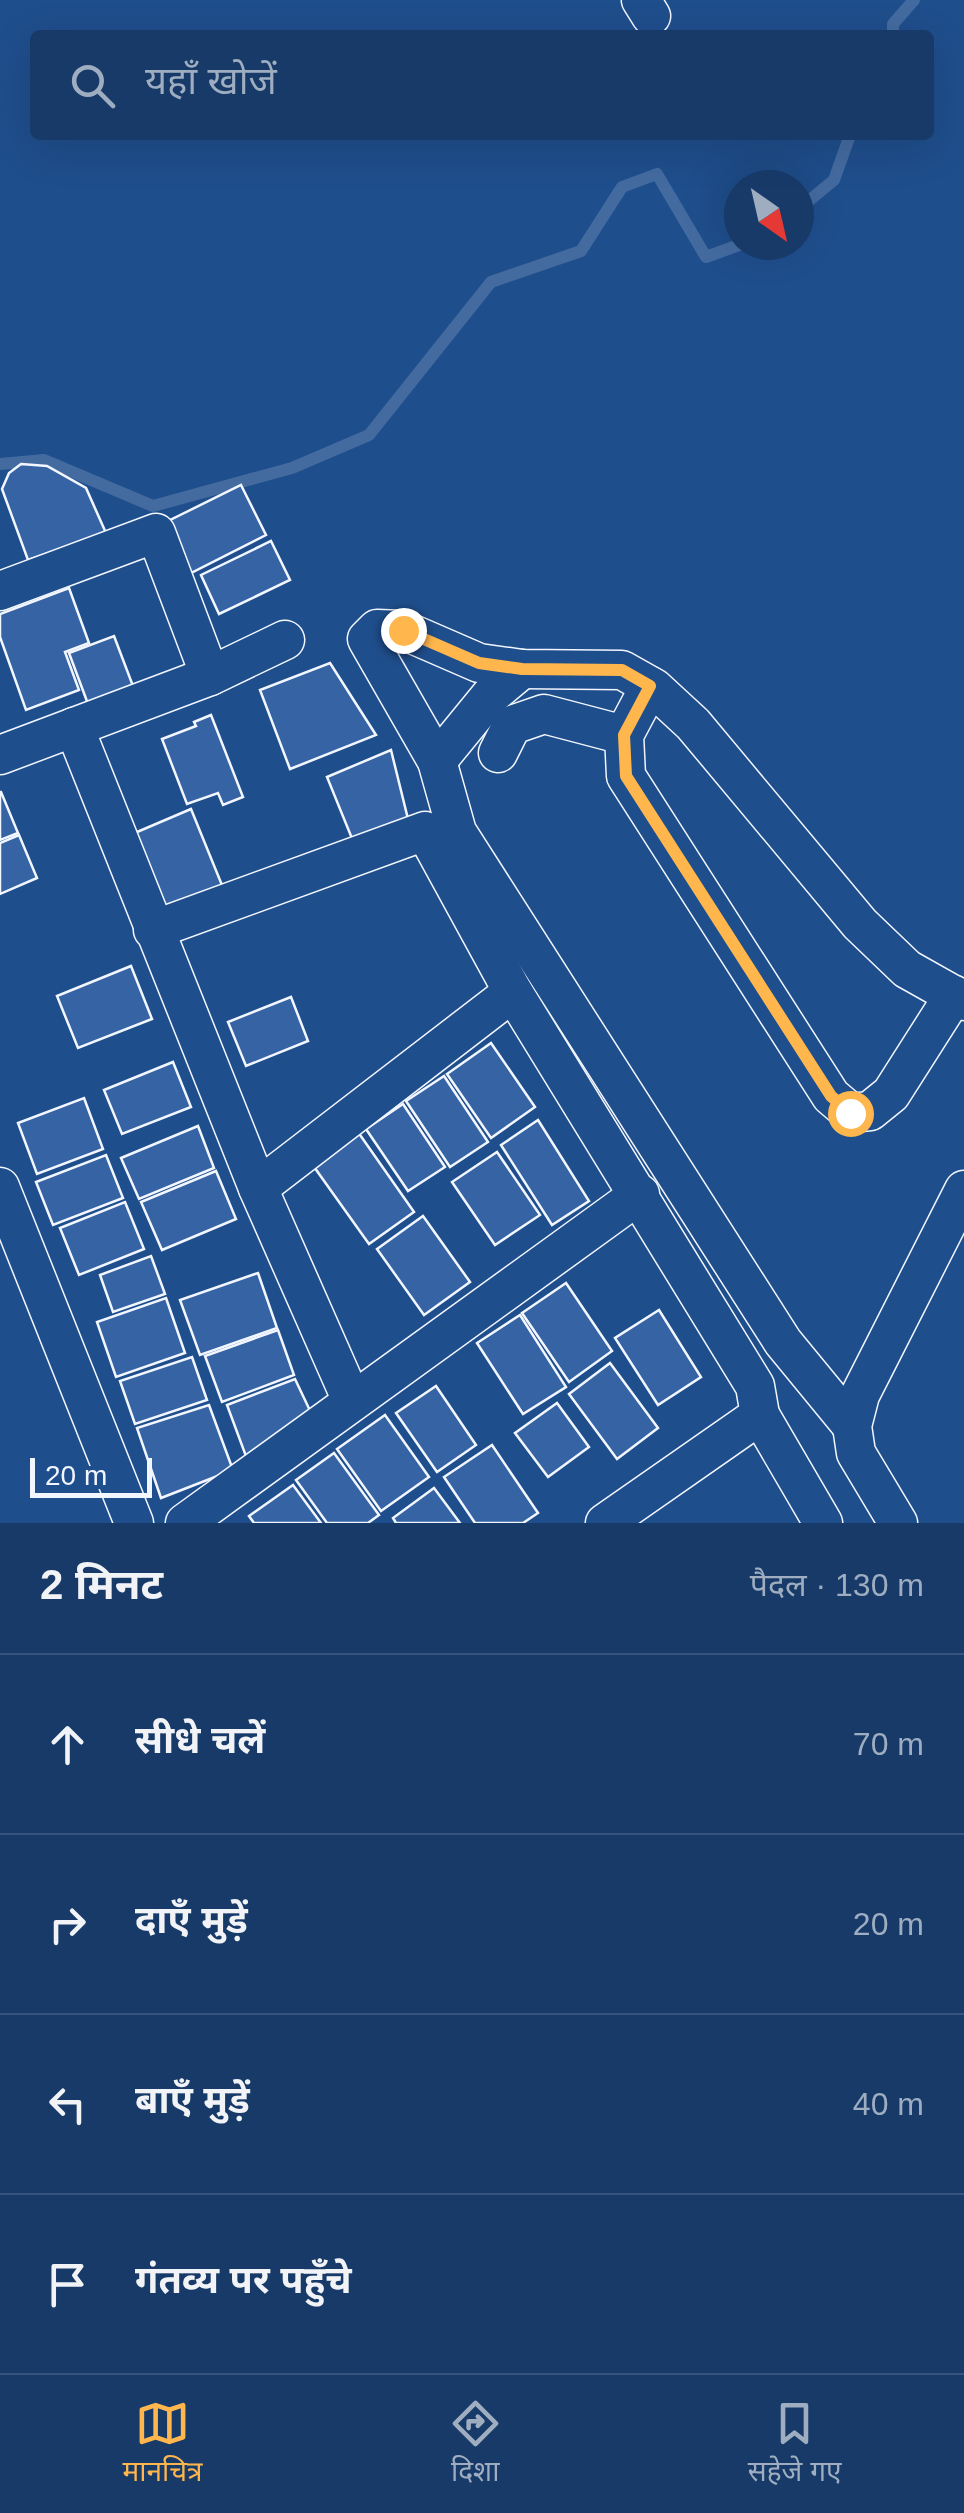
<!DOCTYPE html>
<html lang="hi">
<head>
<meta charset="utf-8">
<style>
	:root { --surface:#173a69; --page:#20416f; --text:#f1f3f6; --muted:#9eadc0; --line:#36547d; --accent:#ffb74d }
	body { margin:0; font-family:Helvetica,"Noto Sans Devanagari",sans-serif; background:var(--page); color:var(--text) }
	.compass { position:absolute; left:724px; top:170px; width:90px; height:90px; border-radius:50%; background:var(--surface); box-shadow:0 10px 40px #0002; rotate:146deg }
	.scale { position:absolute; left:30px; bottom:25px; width:122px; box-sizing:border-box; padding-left:10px; border:5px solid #f2f6ff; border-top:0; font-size:28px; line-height:35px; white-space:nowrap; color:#f2f6ff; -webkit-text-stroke:8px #1f4e8c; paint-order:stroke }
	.stop { position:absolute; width:30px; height:30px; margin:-22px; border:8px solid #ffb74d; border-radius:50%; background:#fff }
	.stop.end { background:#ffb74d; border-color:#fff; box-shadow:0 2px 10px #0008 }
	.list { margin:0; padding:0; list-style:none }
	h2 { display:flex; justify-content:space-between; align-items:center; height:130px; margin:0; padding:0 40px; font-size:42px }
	h2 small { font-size:32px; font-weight:400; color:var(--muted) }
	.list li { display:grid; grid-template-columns:65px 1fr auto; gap:30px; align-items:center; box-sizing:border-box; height:180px; padding:0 40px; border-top:2px solid var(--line) }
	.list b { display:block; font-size:38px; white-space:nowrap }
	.list em { font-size:32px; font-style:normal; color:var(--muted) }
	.icon { flex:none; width:55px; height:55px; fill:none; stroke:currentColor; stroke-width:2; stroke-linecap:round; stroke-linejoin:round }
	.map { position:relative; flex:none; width:964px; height:1523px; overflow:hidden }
	.search { position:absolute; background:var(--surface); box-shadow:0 10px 40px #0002; left:30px; right:30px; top:30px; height:110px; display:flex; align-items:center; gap:25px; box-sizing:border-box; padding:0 35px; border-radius:10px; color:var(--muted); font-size:38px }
	.sheet { height:850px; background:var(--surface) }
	nav { display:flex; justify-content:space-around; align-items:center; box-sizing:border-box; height:140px; border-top:2px solid var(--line); background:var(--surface); font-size:28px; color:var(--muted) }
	nav a { display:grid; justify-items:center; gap:5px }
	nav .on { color:var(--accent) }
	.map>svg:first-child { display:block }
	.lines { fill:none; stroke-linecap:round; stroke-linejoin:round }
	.stream { stroke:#446ba0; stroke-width:12 }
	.building { fill:#3563a3; stroke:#f2f6ff; stroke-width:2.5 }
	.street-casing { stroke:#f2f6ff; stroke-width:41 }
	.street { stroke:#1f4e8c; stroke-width:38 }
	.route { stroke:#ffb74d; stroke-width:12 }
</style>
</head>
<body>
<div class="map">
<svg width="964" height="1523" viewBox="0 0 964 1523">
	<rect width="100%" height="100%" fill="#1f4e8c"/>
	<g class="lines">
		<g class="stream">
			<path d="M 893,35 L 893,24 L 914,0"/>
			<path d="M 799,209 L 834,180 L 850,135"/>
			<path d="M 0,464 L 44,460 L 153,506 L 292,468 L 369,435 L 491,282 L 581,251 L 622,187 L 657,174 L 706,257 L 739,245"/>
		</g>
	</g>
	<g class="building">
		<path d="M 21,464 L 47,466 L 86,488 L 106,533 L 28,560 L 2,489 L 9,473 Z"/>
		<path d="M 241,485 L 266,535 L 187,575 L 162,524 Z"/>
		<path d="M 271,541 L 290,580 L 219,614 L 201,575 Z"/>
		<path d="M 69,588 L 89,643 L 65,652 L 79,690 L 26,710 L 0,637 L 0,614 Z"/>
		<path d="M 114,636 L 133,686 L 88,704 L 69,653 Z"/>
		<path d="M 330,663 L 376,735 L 290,769 L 260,690 Z"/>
		<path d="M 211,715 L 243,797 L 223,805 L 218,793 L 187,804 L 162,739 L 196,726 L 194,722 Z"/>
		<path d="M 391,750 L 408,819 L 353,841 L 327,777 Z"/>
		<path d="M 1,792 L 18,833 L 0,840 L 0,792 Z"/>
		<path d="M 191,809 L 226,895 L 158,922 L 123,838 Z"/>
		<path d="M 19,835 L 37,878 L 0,894 L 0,843 Z"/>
		<path d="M 131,966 L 152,1019 L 78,1048 L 57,996 Z"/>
		<path d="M 291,997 L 308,1041 L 246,1066 L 228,1022 Z"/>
		<path d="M 491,1043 L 535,1107 L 491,1138 L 447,1074 Z"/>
		<path d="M 173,1062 L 191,1107 L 122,1134 L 104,1090 Z"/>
		<path d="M 444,1076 L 488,1142 L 450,1167 L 406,1101 Z"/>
		<path d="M 84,1098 L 103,1149 L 37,1174 L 18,1123 Z"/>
		<path d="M 403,1104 L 445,1167 L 408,1191 L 366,1129 Z"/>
		<path d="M 538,1120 L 589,1201 L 552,1225 L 501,1145 Z"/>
		<path d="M 198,1126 L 214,1168 L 139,1199 L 121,1158 Z"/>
		<path d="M 358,1132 L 414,1212 L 369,1244 L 312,1164 Z"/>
		<path d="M 497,1152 L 540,1215 L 495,1245 L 452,1182 Z"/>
		<path d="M 106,1155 L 123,1198 L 53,1225 L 36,1182 Z"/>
		<path d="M 216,1171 L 236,1219 L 162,1250 L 141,1202 Z"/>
		<path d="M 125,1202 L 144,1249 L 79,1275 L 60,1228 Z"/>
		<path d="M 423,1216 L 470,1282 L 424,1315 L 377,1249 Z"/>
		<path d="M 151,1256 L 165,1294 L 113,1312 L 100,1275 Z"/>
		<path d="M 258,1273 L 277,1328 L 200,1355 L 180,1300 Z"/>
		<path d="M 566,1283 L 612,1351 L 569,1382 L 522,1313 Z"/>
		<path d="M 166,1298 L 185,1353 L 116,1377 L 97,1322 Z"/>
		<path d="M 659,1310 L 701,1377 L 658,1405 L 615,1338 Z"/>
		<path d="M 520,1315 L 566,1387 L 523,1414 L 477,1343 Z"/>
		<path d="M 278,1330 L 294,1375 L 222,1402 L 205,1356 Z"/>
		<path d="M 192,1357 L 207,1400 L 135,1424 L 120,1381 Z"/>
		<path d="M 610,1363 L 658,1428 L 617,1459 L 569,1394 Z"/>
		<path d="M 295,1379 L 314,1419 L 250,1467 L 227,1405 Z"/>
		<path d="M 436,1386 L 476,1445 L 437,1472 L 396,1413 Z"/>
		<path d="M 557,1403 L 589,1447 L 548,1477 L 515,1433 Z"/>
		<path d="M 209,1405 L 233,1470 L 161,1498 L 137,1428 Z"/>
		<path d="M 385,1415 L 429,1477 L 381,1511 L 337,1449 Z"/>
		<path d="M 492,1445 L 538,1513 L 523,1523 L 475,1523 L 444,1477 Z"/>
		<path d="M 334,1453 L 379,1515 L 368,1523 L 327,1523 L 296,1480 Z"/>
		<path d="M 293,1485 L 321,1523 L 254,1523 L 249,1516 Z"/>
		<path d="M 434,1488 L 460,1523 L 396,1523 L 393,1518 Z"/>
	</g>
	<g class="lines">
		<g class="street-casing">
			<g id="street">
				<path d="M 641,0 L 651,16"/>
				<path d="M 0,591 L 156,533 L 210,676 L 0,755"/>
				<path d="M 210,676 L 285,640"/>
				<path d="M 650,686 L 624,735 L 626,776 L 831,1096 L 851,1113 L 870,1111 L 891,1094 L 954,995"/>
				<path d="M 74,727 L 258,1188 L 352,1401"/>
				<path d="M 498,753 L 512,725 L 544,714 L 624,735"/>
				<path d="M 437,761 L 491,695 L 522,669"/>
				<path d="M 153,930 L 425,831 L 513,992 L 755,1386 L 760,1415 L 605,1523"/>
				<path d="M 0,1187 L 134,1523"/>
				<path d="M 258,1188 L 513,992"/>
				<path d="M 760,1415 L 823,1523"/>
				<path d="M 852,1426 L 783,1342 L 457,832 L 437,761 L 367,639 L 377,629 L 403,630 L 479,663 L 522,669 L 622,670 L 654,688 L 693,724 L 860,924 L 907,969 L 964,1001"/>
				<path d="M 185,1523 L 640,1194"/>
				<path d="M 898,1523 L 856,1453 L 852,1426 L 860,1395 L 964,1190"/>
			</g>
		</g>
		<use href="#street" class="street"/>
	</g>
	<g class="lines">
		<path class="route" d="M 403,630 L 479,663 L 522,669 L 622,670 L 650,686 L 624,735 L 626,776 L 831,1096 L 850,1113"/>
	</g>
</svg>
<svg class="compass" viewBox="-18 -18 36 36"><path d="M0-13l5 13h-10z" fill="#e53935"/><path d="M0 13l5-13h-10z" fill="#9eadc0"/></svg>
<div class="scale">20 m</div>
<div class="stop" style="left:850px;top:1113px"></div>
<div class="stop end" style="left:403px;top:630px"></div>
<div class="search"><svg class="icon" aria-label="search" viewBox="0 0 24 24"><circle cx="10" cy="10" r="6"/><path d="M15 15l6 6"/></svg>यहाँ खोजें</div>
</div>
<section class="sheet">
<h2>2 मिनट<small>पैदल · 130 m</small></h2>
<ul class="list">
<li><svg class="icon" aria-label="ahead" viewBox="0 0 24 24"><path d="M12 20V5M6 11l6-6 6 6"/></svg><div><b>सीधे चलें</b></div><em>70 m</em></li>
<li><svg class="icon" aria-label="right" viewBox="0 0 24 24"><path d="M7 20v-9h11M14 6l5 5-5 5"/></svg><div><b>दाएँ मुड़ें</b></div><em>20 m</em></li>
<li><svg class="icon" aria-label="left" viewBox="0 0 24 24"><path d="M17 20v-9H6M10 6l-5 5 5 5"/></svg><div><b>बाएँ मुड़ें</b></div><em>40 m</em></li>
<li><svg class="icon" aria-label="arrive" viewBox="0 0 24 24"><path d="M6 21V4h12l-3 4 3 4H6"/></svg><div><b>गंतव्य पर पहुँचे</b></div></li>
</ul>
</section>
<nav>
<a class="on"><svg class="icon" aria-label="map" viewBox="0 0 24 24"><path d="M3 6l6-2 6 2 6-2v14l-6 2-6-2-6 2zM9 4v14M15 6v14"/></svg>मानचित्र</a>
<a><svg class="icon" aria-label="directions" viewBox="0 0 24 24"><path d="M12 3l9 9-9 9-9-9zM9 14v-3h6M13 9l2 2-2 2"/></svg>दिशा</a>
<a><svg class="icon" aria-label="saved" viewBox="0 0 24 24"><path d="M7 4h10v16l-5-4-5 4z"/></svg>सहेजे गए</a>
</nav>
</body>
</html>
